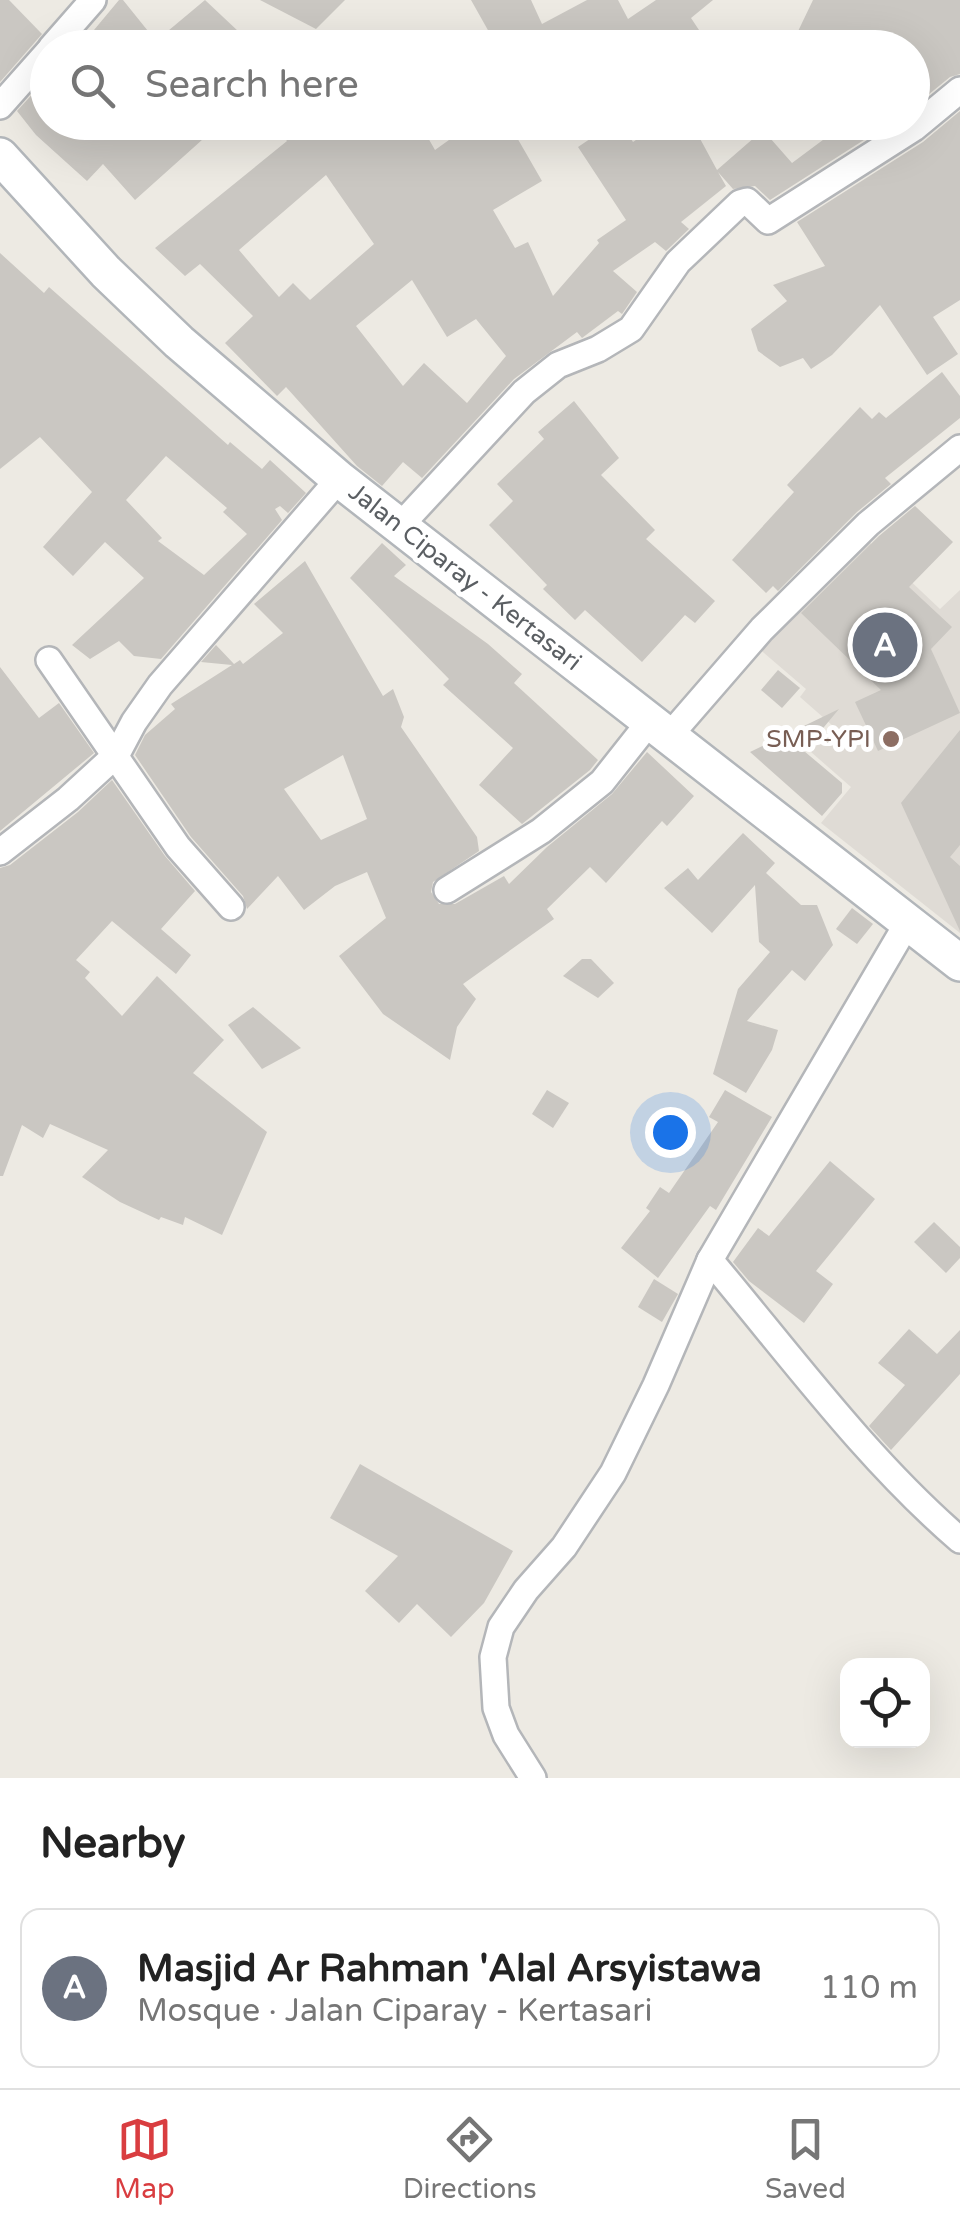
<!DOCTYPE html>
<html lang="en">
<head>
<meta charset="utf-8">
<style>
	:root { --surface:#fff; --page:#f6f6f6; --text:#222; --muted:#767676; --line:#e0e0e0; --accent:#d93d40 }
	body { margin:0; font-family:"Varela Round",sans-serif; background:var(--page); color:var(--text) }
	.controls { position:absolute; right:30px; bottom:30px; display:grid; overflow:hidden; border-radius:20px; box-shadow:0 10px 40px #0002 }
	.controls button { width:90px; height:90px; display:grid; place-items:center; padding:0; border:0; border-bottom:2px solid var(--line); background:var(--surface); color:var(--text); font:50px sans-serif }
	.you { position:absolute; left:670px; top:1132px; width:35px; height:35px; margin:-25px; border:8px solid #fff; border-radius:50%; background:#1a73e8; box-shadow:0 0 0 15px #1a73e833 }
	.badge { display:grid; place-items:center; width:65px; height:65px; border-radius:50%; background:var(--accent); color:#fff; font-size:32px; font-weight:700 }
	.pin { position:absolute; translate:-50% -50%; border:5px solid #fff; box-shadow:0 2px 10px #0006 }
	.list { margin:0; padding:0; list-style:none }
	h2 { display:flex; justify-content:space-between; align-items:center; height:130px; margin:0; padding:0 40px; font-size:42px }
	h2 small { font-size:32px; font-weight:400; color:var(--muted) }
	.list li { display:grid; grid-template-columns:65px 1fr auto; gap:30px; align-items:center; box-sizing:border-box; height:160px; margin:0 20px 20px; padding:0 20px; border:2px solid var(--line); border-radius:20px }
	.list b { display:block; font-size:38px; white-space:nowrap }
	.list p { margin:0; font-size:32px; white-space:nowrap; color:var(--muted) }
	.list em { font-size:32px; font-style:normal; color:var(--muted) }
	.icon { flex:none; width:55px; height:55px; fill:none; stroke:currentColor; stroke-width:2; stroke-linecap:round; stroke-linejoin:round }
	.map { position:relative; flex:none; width:960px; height:1778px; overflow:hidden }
	.search { position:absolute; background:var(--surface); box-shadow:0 10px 40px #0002; left:30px; right:30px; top:30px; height:110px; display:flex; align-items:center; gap:25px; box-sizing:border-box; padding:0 35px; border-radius:55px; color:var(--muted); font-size:38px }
	.sheet { height:310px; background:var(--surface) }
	nav { display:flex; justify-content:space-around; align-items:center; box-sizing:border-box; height:140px; border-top:2px solid var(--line); background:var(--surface); font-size:28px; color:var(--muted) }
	nav a { display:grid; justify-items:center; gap:5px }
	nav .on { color:var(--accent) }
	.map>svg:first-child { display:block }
	.education { fill:#dfdbd5 }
	.building { fill:#cac7c2; fill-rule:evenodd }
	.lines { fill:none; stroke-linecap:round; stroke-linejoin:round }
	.street-casing { stroke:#b4b6b9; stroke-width:30 }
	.secondary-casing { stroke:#b2b6ba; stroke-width:40 }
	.street { stroke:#fff; stroke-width:25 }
	.secondary { stroke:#fff; stroke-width:35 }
	.education-dot { fill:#8d6e63; stroke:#fff; stroke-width:4 }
	.labels { text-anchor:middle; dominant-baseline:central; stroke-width:10; stroke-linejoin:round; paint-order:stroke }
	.street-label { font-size:25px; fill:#5b5f63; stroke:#fff }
	.education-label { font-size:25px; fill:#785e54; stroke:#fff; text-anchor:end }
</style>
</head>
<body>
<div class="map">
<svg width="960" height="1778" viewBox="0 0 960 1778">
	<rect width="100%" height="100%" fill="#edeae3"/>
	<path class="education" d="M 864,537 L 940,609 L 960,590 L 960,933 L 821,823 L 851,787 L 811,752 L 833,726 L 800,697 L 806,689 L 757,647 Z"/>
	<g class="building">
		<path d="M 0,0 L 9,0 L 42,34 L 0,82 Z"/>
		<path d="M 119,0 L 123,0 L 156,41 L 205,0 L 256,48 L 79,48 Z"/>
		<path d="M 260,0 L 345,0 L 316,29 Z"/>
		<path d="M 471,0 L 531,0 L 542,24 L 587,0 L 618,0 L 628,19 L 656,0 L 713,0 L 691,18 L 711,48 L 669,48 L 654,33 L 640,42 L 643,48 L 498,48 Z"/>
		<path d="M 813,0 L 960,0 L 960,74 L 950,77 L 912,108 L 912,48 L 790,48 Z"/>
		<path d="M 48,77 L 48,122 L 222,122 L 135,200 L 103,164 L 87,181 L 36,135 L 17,111 Z"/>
		<path d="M 960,111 L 960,300 L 933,317 L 958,354 L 927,375 L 880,305 L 832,355 L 811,369 L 803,358 L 780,367 L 758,351 L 751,329 L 787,301 L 773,285 L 825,266 L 797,222 L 923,142 Z"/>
		<path d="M 271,122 L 419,122 L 435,150 L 474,122 L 508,122 L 542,181 L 493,210 L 515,248 L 528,242 L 553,296 L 599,243 L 597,240 L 626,220 L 578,147 L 615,122 L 620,122 L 633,142 L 662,122 L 691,122 L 717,170 L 763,130 L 792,163 L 847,122 L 892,122 L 770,200 L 755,186 L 733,189 L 718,172 L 726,186 L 681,222 L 689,229 L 666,251 L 655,242 L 613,271 L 637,292 L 622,314 L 618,311 L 582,338 L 577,332 L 514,379 L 422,478 L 403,462 L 382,486 L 357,466 L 286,387 L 277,396 L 225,343 L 253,316 L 200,264 L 185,276 L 155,248 L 287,141 ZM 326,175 L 374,244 L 310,300 L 293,283 L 279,297 L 239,250 ZM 412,280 L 447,337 L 476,319 L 506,356 L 467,403 L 424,363 L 403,386 L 356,326 Z"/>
		<path d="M 0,253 L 44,293 L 49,287 L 228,445 L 230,442 L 262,469 L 270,460 L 306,493 L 288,513 L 280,506 L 275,509 L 282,520 L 161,659 L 134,656 L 119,641 L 90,659 L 72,645 L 144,578 L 105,542 L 73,576 L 43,547 L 92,492 L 40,437 L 0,469 ZM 166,456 L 227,508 L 223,512 L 247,534 L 204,575 L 158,541 L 162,538 L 126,500 Z"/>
		<path d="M 942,372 L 960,396 L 960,418 L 885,478 L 891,484 L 857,512 L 778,591 L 773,586 L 766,593 L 732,560 L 794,492 L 787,485 L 860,407 L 872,419 L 879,412 L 886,418 Z"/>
		<path d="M 574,401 L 619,458 L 601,475 L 655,530 L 646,539 L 715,601 L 695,623 L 685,615 L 642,662 L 585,610 L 575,620 L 543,589 L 547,585 L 489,525 L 513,501 L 497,484 L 544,439 L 538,432 Z"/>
		<path d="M 915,506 L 953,542 L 909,587 L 952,627 L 931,649 L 960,713 L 878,751 L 855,702 L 881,690 L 801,613 L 879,536 Z"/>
		<path d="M 382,543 L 406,565 L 394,576 L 488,644 L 522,674 L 514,683 L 598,760 L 590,770 L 522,824 L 479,785 L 513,748 L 443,685 L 449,679 L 350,578 Z"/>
		<path d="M 305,561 L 383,696 L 393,689 L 404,717 L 401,727 L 477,837 L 479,851 L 433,882 L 431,892 L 439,904 L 455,904 L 504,876 L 509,884 L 547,847 L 612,794 L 647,752 L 694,796 L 667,826 L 662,821 L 606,883 L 590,867 L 547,909 L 554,919 L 463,984 L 476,999 L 457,1027 L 450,1060 L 383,1014 L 339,956 L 386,918 L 367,872 L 335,886 L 304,910 L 278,876 L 247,909 L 243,896 L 191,837 L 135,755 L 145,735 L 175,709 L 171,704 L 232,665 L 201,662 L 216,645 L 234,664 L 240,660 L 243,664 L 283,633 L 254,604 ZM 343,755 L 367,819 L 321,840 L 284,789 Z"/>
		<path d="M 0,667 L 39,718 L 59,703 L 94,753 L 0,831 Z"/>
		<path d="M 778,670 L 800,688 L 782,708 L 761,690 Z"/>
		<path d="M 839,709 L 804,751 L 842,783 L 842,793 L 822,816 L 750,752 Z"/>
		<path d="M 960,730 L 960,845 L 950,857 L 960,866 L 960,931 L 901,803 Z"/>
		<path d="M 112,780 L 165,856 L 195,891 L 161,929 L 191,955 L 176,974 L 112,921 L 76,960 L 90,972 L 85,978 L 122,1016 L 157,976 L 224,1040 L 193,1073 L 267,1132 L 222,1235 L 185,1217 L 183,1225 L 161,1217 L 159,1220 L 120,1202 L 82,1177 L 108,1150 L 50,1124 L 43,1138 L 22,1125 L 3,1176 L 0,1176 L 0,868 L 10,865 L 78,812 Z"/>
		<path d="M 743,833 L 775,863 L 766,873 L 801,905 L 817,905 L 833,945 L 805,981 L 792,970 L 747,1021 L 778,1030 L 772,1050 L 746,1093 L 713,1074 L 738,989 L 770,952 L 759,942 L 755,885 L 712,933 L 664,888 L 688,868 L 698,880 Z"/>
		<path d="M 852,908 L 873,924 L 857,944 L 836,929 Z"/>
		<path d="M 582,959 L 591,959 L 614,983 L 598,998 L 563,976 Z"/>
		<path d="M 253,1007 L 301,1048 L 262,1069 L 228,1025 Z"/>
		<path d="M 547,1090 L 569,1103 L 553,1128 L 532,1114 Z"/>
		<path d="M 725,1090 L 772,1117 L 716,1210 L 710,1206 L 658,1278 L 621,1248 L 650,1211 L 646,1208 L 660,1187 L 669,1193 L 718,1122 L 709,1117 Z"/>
		<path d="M 830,1161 L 875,1199 L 816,1271 L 833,1284 L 804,1323 L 749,1281 L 733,1262 L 758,1228 L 769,1236 Z"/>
		<path d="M 934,1222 L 960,1247 L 960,1258 L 946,1273 L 914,1242 Z"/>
		<path d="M 654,1279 L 678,1294 L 662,1322 L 638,1307 Z"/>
		<path d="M 909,1329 L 937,1354 L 960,1330 L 960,1374 L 891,1450 L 869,1426 L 905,1385 L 878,1363 Z"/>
		<path d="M 360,1464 L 513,1551 L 484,1603 L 451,1637 L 417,1604 L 399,1623 L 365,1591 L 398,1556 L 330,1518 Z"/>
	</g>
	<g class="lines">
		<g class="street-casing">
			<g id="street">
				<path d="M 51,48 L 93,0"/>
				<path d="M 0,106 L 48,52"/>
				<path d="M 399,527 L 524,392 L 558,365 L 598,349 L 631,329 L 678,262 L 740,203 L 747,201 L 768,221 L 914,128 L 960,90"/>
				<path d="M 49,660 L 178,847 L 231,907"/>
				<path d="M 670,735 L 762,629 L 868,524 L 960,448"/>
				<path d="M 0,852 L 68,799 L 117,754 L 134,722 L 160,685 L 339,479"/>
				<path d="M 447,890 L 541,831 L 602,782 L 651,720"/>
				<path d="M 710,1260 C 790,1355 866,1459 960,1540"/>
				<path d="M 533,1778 L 506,1735 L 496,1708 L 493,1657 L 501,1627 L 526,1590 L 564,1547 L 613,1473 L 656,1385 L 710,1260 L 908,922"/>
			</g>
		</g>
		<g class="secondary-casing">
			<path id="secondary" d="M 0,156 L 106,272 L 179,342 L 339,479 L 960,963"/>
		</g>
		<use href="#street" class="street"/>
		<use href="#secondary" class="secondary"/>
	</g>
	<circle class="education-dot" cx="891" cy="739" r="10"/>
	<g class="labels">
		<g class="street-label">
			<text transform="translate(465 577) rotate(38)">Jalan Ciparay - Kertasari</text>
		</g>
		<g class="education-label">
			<text x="871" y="739">SMP-YPI</text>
		</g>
	</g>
</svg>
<div class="controls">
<button><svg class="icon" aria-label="locate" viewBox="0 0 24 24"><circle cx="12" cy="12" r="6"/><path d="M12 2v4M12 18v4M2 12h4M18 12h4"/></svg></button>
</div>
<div class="you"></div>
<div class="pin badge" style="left:885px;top:645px;background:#6b7280">A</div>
<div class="search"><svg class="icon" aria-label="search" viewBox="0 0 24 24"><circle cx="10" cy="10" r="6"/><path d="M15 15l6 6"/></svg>Search here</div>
</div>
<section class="sheet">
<h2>Nearby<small></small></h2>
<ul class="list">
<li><span class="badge" style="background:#6b7280">A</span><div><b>Masjid Ar Rahman 'Alal Arsyistawa</b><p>Mosque · Jalan Ciparay - Kertasari</p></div><em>110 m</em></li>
</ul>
</section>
<nav>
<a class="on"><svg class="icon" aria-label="map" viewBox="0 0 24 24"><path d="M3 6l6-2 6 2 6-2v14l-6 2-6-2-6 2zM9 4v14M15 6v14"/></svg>Map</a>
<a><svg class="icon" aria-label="directions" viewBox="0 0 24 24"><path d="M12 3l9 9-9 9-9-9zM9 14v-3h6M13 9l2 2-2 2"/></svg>Directions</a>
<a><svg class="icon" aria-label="saved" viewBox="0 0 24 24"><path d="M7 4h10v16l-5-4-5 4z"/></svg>Saved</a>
</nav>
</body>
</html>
